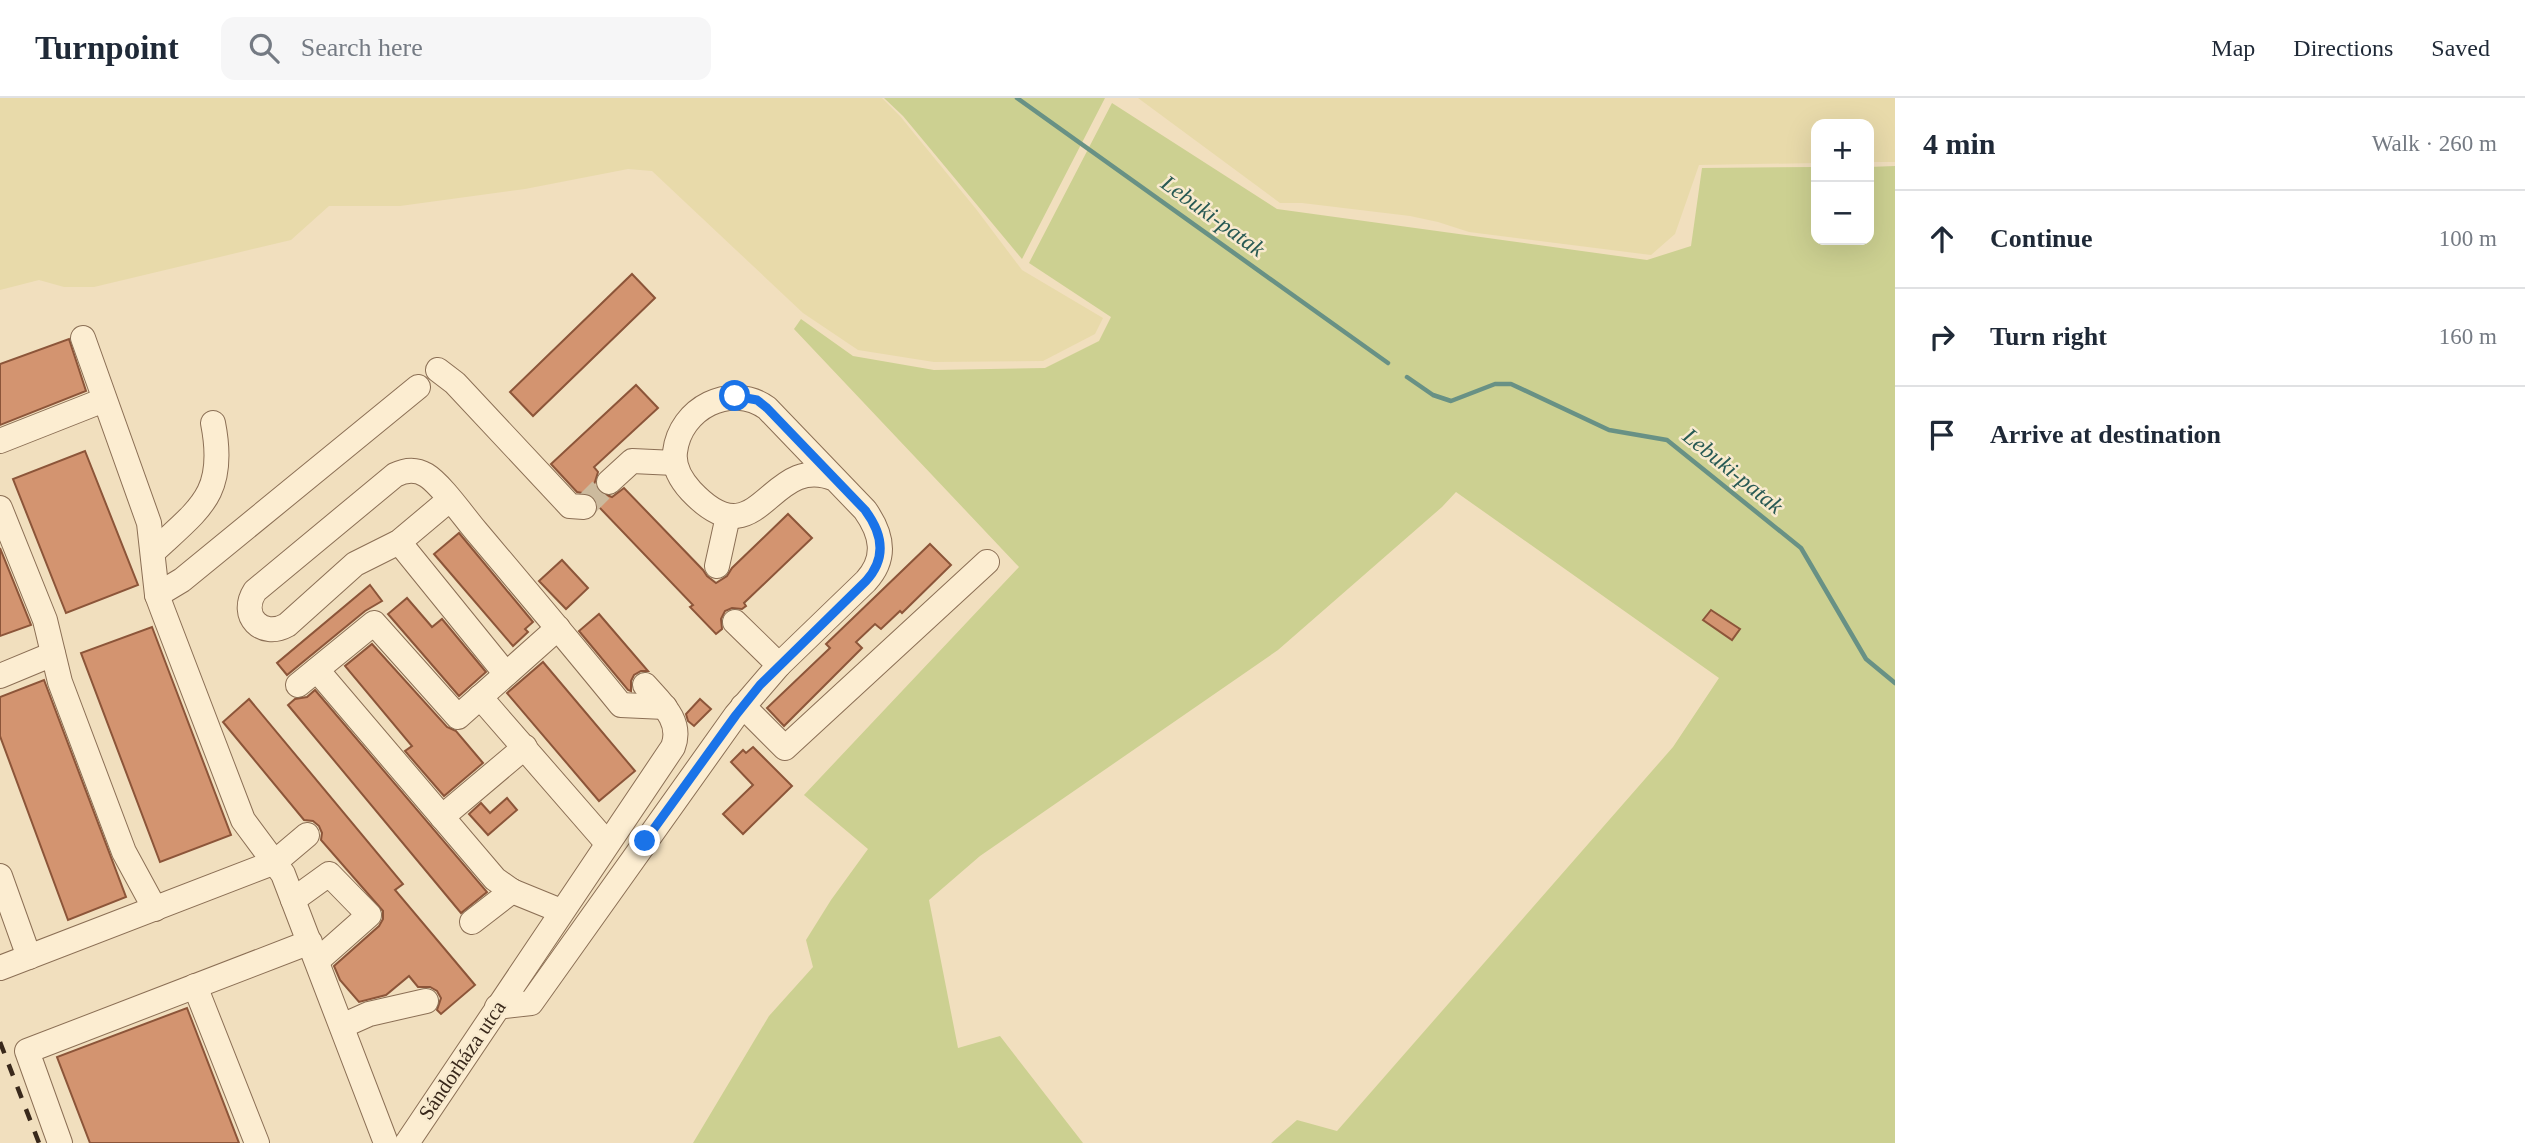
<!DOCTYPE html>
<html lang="en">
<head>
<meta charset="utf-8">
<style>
	:root { --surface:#fff; --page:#f6f6f7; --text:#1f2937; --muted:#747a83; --line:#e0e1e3 }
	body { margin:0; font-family:Georgia,serif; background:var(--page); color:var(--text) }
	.controls { position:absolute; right:21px; top:21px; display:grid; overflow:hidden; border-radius:14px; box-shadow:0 7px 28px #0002 }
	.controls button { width:63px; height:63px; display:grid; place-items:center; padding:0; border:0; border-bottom:2px solid var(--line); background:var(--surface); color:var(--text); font:35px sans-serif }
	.stop { position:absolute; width:21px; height:21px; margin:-16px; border:5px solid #1a73e8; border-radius:50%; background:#fff }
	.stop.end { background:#1a73e8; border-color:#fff; box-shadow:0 2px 7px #0008 }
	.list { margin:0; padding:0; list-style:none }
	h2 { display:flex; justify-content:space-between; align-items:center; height:91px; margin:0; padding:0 28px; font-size:30px }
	h2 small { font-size:23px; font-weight:400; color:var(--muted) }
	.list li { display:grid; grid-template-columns:46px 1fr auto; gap:21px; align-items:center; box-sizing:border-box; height:98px; padding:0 28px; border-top:2px solid var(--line) }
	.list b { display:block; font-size:26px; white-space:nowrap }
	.list em { font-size:23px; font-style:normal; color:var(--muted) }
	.icon { flex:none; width:38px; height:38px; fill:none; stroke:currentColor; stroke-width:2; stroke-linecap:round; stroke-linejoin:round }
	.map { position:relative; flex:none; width:1895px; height:1045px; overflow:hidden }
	header { display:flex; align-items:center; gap:42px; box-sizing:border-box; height:98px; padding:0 35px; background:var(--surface); border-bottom:2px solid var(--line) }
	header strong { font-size:33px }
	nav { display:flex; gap:38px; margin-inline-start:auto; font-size:24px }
	.search { width:490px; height:63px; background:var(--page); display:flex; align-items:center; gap:18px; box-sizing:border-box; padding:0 24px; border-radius:14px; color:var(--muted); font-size:26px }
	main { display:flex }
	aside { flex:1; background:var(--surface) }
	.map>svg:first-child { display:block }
	.farmland { fill:#e8daaa }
	.green { fill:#ccd091 }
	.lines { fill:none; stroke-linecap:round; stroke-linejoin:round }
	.stream { stroke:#689185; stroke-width:4.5 }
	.building { fill:#d39470; stroke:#8c5539; stroke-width:2 }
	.minor-tunnel { stroke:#ccba9d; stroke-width:24; stroke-dasharray:24 12; stroke-linecap:butt }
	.minor-casing { stroke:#8b6f55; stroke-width:26 }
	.minor { stroke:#fcedd1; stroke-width:24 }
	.rail { stroke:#39281b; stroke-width:4.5; stroke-dasharray:12 12; stroke-linecap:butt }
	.route { stroke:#1a73e8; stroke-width:9 }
	.labels { text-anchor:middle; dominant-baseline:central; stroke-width:5; stroke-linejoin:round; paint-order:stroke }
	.street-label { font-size:21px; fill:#39281b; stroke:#f8eace }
	.water-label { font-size:23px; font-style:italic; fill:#295a54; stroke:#f8eace }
</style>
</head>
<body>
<header>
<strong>Turnpoint</strong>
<div class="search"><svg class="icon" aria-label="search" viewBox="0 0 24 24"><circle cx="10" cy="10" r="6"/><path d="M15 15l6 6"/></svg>Search here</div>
<nav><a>Map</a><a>Directions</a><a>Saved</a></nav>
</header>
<main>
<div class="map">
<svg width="1895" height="1045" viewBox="0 0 1895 1045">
	<rect width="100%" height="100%" fill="#f1dfbe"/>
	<g class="farmland">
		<path d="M 0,0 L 882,0 L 900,18 L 976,111 L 1022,172 L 1103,220 L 1095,236 L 1043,263 L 934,264 L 858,252 L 803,215 L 652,73 L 628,71 L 525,91 L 400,108 L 329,108 L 291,142 L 94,189 L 64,189 L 39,182 L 0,192 Z"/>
		<path d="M 1138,0 L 1895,0 L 1895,64 L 1869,64 L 1869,26 L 1816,26 L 1816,65 L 1699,67 L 1675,136 L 1651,157 L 1469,134 L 1438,124 L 1410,118 L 1302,105 L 1280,105 Z"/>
	</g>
	<g class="green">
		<path d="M 884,0 L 1105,0 L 1022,161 L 903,18 Z"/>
		<path d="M 1112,5 L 1277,111 L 1647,162 L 1691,148 L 1702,70 L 1816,69 L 1816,142 L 1869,142 L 1869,69 L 1895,68 L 1895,1045 L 1271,1045 L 1297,1022 L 1337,1033 L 1673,649 L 1719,580 L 1456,394 L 1442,409 L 1278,552 L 980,758 L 929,802 L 958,950 L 1000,938 L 1083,1045 L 693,1045 L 769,918 L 813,869 L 806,842 L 831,802 L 868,751 L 804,697 L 1019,469 L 794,231 L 801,221 L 853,258 L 934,272 L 1045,270 L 1099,243 L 1111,219 L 1029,165 Z"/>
	</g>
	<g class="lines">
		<g class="stream">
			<path d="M 1017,0 L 1388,265"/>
			<path d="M 1407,279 L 1433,297 L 1451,303 L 1495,286 L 1511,286 L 1609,332 L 1667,342 L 1801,450 L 1866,561 L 1895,585"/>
		</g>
	</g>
	<g class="building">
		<path d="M 632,176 L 655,200 L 533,318 L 510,294 Z"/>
		<path d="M 69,241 L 86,293 L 0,327 L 0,266 Z"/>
		<path d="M 636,287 L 658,310 L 594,369 L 598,374 L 594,387 L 599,394 L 612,399 L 624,390 L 703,472 L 707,478 L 716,485 L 727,478 L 732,470 L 788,416 L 812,440 L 744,505 L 746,508 L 742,511 L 732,510 L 725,513 L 721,521 L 722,531 L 716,536 L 690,509 L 693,507 L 599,409 L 593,397 L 577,394 L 551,366 Z"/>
		<path d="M 85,353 L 138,487 L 66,515 L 13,381 Z"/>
		<path d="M 459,435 L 533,524 L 525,531 L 528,534 L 513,548 L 434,456 Z"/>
		<path d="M 930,446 L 951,467 L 902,515 L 900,513 L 881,531 L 875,526 L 856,544 L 862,550 L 784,628 L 767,610 L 830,550 L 826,546 Z"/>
		<path d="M 0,450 L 31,527 L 0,538 Z"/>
		<path d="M 562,462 L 588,490 L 566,511 L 539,483 Z"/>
		<path d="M 370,487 L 382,503 L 365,513 L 287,577 L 277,565 Z"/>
		<path d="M 407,500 L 432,529 L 442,521 L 486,574 L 459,598 L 388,516 Z"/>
		<path d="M 1711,512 L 1740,531 L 1732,542 L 1703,522 Z"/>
		<path d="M 599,516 L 648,573 L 641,573 L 634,577 L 631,583 L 631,593 L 628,592 L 579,533 Z"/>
		<path d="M 152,529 L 231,737 L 160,764 L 81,555 Z"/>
		<path d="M 372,546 L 447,629 L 456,633 L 483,665 L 444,698 L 405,653 L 412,648 L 345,568 Z"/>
		<path d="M 543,564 L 635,673 L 599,703 L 507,595 Z"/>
		<path d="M 44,582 L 126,799 L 68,822 L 0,638 L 0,599 Z"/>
		<path d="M 315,592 L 487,794 L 461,815 L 288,607 L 295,601 L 307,599 Z"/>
		<path d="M 249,601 L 403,786 L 395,792 L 475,887 L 441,916 L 437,912 L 441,900 L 437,893 L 430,889 L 418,889 L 409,878 L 386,897 L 359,904 L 340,882 L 334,868 L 379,828 L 383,821 L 383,813 L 321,742 L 322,735 L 319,728 L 313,723 L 304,722 L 223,624 Z"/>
		<path d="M 700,601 L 711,611 L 694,628 L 688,623 L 686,616 Z"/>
		<path d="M 753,649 L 792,688 L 743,736 L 723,716 L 753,687 L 731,664 L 743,652 L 746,655 Z"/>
		<path d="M 507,700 L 517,712 L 488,737 L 469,716 L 481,705 L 490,715 Z"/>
		<path d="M 187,910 L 239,1045 L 90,1045 L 57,959 Z"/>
	</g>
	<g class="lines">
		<path class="minor-tunnel" d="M 584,409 L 609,384"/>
		<g class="minor-casing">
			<g id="minor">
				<path d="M 83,240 L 149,425 L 157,497 L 163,513 L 243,722 L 283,776 L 386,1045"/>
				<path d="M 438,272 L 455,285 L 570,408 L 584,409"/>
				<path d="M 0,343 L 104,302"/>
				<path d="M 609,384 L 632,363 L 675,365"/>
				<path d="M 449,402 L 399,444 L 355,466 L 287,527 C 262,541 239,518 255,493 L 395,377 C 405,372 416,371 426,377 C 441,386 464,419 476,433 C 525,491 573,548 621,607 L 665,609"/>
				<path d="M 0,410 L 45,522 L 60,584 L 124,754 L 155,811"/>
				<path d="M 399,444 L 506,576"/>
				<path d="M 153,454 C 200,410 227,396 213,325"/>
				<path d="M 717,468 L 728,418"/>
				<path d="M 157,497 L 182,482 L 418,289"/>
				<path d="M 735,524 L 779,567"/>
				<path d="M 317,572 L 495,781 L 512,793 L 561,813"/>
				<path d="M 0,578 L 53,556"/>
				<path d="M 298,587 L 374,525 L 458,619 L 558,530"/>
				<path d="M 480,599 L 607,745"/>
				<path d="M 743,608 L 785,650 L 987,464"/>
				<path d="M 442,719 L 525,649"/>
				<path d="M 0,778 L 29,859"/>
				<path d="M 293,802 L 329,776 L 369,817 L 317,863"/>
				<path d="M 472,824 L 512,793"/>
				<path d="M 0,870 L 275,764 L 307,737"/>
				<path d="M 195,888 L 257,1045"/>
				<path d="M 497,909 L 531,905 L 736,617 L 779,567 L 866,483 C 887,460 882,436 865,412 L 767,310 C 731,284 680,310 675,354 C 673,369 681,382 691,393 C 760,466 768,353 835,381"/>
				<path d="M 342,928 L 369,916 L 426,903"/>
				<path d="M 60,1045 L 27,953 L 310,844"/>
				<path d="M 407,1045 L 673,649 C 683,623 661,605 645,587"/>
			</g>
		</g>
		<use href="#minor" class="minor"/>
		<path class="rail" d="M 0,944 L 39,1045"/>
	</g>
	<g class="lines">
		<path class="route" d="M 645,743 L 736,617 L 760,587 L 866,483 C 887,460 883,436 865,412 L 767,310 L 757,302 L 735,298"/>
	</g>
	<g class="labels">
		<g class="street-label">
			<text transform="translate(462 962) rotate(-56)">Sándorháza utca</text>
		</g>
		<g class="water-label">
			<text transform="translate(1213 118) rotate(36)">Lebuki-patak</text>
			<text transform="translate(1733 373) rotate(39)">Lebuki-patak</text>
		</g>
	</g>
</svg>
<div class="controls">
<button>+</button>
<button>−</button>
</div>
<div class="stop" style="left:735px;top:298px"></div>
<div class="stop end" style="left:645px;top:743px"></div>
</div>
<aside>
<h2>4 min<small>Walk · 260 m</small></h2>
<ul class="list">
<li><svg class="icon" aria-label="ahead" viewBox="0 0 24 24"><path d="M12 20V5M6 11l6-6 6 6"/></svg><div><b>Continue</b></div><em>100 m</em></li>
<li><svg class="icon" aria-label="right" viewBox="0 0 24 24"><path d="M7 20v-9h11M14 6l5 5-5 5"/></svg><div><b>Turn right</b></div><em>160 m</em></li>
<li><svg class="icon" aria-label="arrive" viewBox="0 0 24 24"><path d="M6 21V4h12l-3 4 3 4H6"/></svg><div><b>Arrive at destination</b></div></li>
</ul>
</aside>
</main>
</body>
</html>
